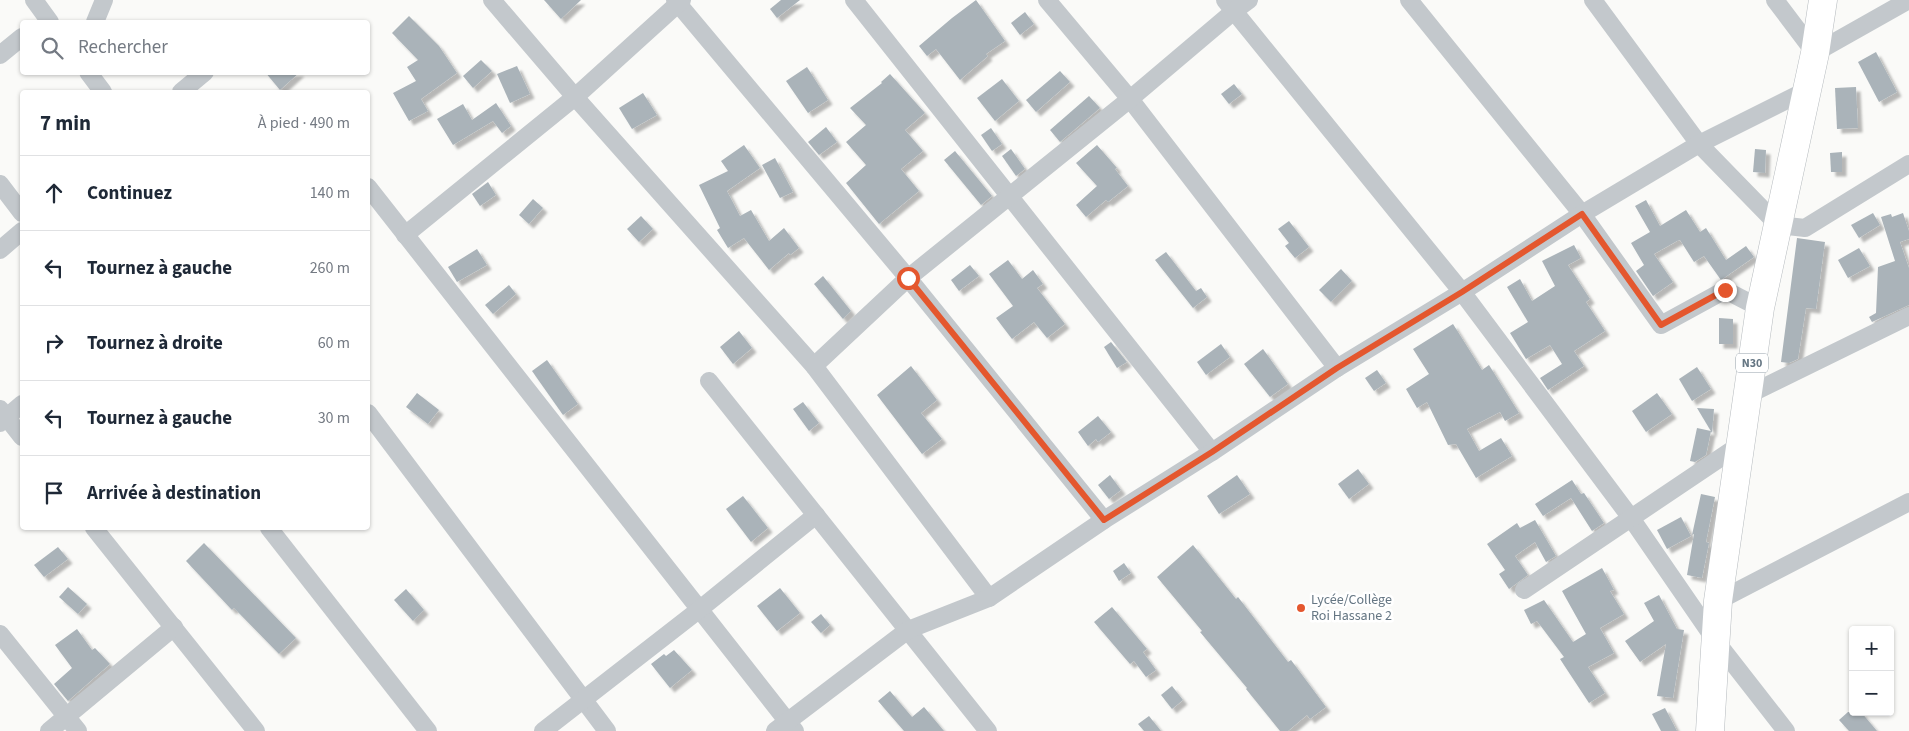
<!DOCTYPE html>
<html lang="fr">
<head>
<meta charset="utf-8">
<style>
	:root { --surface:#fff; --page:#f2f2f3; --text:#1f2937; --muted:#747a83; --line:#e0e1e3 }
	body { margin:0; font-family:"Source Sans 3",sans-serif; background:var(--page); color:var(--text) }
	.controls { position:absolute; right:15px; bottom:15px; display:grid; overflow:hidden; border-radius:5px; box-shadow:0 1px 4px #0004 }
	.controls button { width:45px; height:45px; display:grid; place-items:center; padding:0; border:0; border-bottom:1px solid var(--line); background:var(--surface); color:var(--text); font:25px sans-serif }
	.stop { position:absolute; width:15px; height:15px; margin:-11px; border:4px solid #e4572e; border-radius:50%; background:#fff }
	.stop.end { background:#e4572e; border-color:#fff; box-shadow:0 1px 5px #0008 }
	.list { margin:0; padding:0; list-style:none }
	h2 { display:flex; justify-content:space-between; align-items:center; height:65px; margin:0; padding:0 20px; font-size:21px }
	h2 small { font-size:16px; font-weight:400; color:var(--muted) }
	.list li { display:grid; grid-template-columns:32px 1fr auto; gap:15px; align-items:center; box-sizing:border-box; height:75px; padding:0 20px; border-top:1px solid var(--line) }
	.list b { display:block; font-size:19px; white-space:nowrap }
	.list em { font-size:16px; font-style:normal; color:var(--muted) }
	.icon { flex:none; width:28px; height:28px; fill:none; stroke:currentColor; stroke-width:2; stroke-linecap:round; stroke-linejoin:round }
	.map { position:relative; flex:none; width:1909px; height:731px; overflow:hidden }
	.search { position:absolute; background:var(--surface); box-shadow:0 1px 4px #0004; left:20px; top:20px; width:350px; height:55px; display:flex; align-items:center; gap:12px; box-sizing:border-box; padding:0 18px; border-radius:5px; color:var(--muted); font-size:19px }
	.panel { position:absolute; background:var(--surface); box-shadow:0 1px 4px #0004; left:20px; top:90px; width:350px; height:440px; border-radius:5px }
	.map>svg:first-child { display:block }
	.building { fill:#aab3b9; filter:url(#shadow) }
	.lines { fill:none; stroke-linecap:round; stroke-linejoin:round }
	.primary-casing { stroke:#b5babe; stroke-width:29 }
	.street { stroke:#c3c8cc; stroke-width:18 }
	.primary { stroke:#fff; stroke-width:28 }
	.route { stroke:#e4572e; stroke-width:6 }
	.poi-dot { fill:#e4572e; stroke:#fff; stroke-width:2 }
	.labels { text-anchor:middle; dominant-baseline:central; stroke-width:5; stroke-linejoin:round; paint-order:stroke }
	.shield { fill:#fff; stroke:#939fa8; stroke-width:1 }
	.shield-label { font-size:12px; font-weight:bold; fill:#657683 }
	.poi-label { font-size:14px; fill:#657683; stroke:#fff; text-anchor:start }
</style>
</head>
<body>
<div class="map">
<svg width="1909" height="731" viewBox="0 0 1909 731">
	<defs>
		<filter id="shadow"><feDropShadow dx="4.5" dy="4.5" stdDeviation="1" flood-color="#0004"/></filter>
	</defs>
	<rect width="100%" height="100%" fill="#fafaf8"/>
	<g class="building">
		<path d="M 544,0 L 581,0 L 561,19 Z"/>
		<path d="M 781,0 L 800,0 L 777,18 L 770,9 Z"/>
		<path d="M 976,0 L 1005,41 L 986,54 L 988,56 L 960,80 L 936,49 L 927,56 L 919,46 L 952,18 Z"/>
		<path d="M 1025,12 L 1034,24 L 1020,35 L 1011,23 Z"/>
		<path d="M 409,16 L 439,46 L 457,73 L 421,99 L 428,111 L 409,121 L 393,93 L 416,81 L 407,67 L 418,60 L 392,33 Z"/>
		<path d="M 1876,52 L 1897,92 L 1879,102 L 1858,62 Z"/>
		<path d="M 481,60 L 492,71 L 473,88 L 463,76 Z"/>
		<path d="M 517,66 L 530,94 L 510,103 L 497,74 Z"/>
		<path d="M 807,67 L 828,100 L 808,113 L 786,81 Z"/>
		<path d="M 1060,71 L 1070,82 L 1036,112 L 1026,100 Z"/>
		<path d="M 265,72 L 300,72 L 280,90 Z"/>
		<path d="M 890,74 L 925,113 L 905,130 L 923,151 L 901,169 L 919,191 L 879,224 L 846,183 L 866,165 L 846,142 L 866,125 L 850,108 L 882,83 L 881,82 Z"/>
		<path d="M 1002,79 L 1019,101 L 995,121 L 977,98 Z"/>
		<path d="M 1234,84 L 1242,94 L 1229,104 L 1221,94 Z"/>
		<path d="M 1856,87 L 1858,128 L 1837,129 L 1835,88 Z"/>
		<path d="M 643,93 L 657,115 L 632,129 L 619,108 Z"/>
		<path d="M 1089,96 L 1100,108 L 1060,142 L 1050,130 Z"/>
		<path d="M 496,103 L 511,126 L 502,133 L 493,121 L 453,145 L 437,119 L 463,104 L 472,120 Z"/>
		<path d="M 826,127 L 837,142 L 819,155 L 808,142 Z"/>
		<path d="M 991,128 L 1002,144 L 992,151 L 981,135 Z"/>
		<path d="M 744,145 L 760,168 L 727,191 L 740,216 L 751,210 L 769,241 L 784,228 L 799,248 L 790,255 L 789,253 L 769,270 L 744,238 L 728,248 L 717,230 L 720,228 L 699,185 L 728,171 L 721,161 Z"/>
		<path d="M 1097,145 L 1117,168 L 1115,169 L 1128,186 L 1108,202 L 1106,200 L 1086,217 L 1076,205 L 1097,186 L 1076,163 Z"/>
		<path d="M 1011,149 L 1025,169 L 1016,176 L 1002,156 Z"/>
		<path d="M 1755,149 L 1766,150 L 1765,173 L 1753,172 Z"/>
		<path d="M 955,151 L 992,196 L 981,205 L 944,160 Z"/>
		<path d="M 1842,152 L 1842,172 L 1831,172 L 1830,153 Z"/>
		<path d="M 775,158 L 793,192 L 780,198 L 762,165 Z"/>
		<path d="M 488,182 L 496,195 L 480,206 L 472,194 Z"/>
		<path d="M 533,199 L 543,208 L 529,224 L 519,215 Z"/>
		<path d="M 1646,200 L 1660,226 L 1686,210 L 1700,232 L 1706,228 L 1726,260 L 1746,246 L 1754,257 L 1721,280 L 1704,256 L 1694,262 L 1680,240 L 1677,241 L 1654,254 L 1673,282 L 1653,296 L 1636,271 L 1644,265 L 1631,243 L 1650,232 L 1635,206 Z"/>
		<path d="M 1873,213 L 1880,225 L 1859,238 L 1851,225 Z"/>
		<path d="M 1903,213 L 1909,231 L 1909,239 L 1900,242 L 1909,268 L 1909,305 L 1872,322 L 1869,317 L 1876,313 L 1878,267 L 1895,261 L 1881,217 L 1891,214 L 1892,217 Z"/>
		<path d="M 641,216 L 653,229 L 639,242 L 627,229 Z"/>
		<path d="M 1289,221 L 1309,247 L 1295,258 L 1285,246 L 1289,243 L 1278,229 Z"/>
		<path d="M 1797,238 L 1825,242 L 1816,309 L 1806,308 L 1798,359 L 1789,363 L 1781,362 Z"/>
		<path d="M 1574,245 L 1581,258 L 1568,265 L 1590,299 L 1586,302 L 1605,331 L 1574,351 L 1584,366 L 1548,390 L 1540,378 L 1562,364 L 1550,345 L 1526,359 L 1510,333 L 1528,322 L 1507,287 L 1520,279 L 1532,301 L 1555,286 L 1542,261 Z"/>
		<path d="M 1859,248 L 1870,266 L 1848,278 L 1838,260 Z"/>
		<path d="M 477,249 L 487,265 L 457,282 L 448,267 Z"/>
		<path d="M 1166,252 L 1196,291 L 1201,288 L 1207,297 L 1193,308 L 1155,260 Z"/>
		<path d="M 1008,260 L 1022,279 L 1033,270 L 1043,284 L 1037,288 L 1065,324 L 1047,338 L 1034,322 L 1012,339 L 996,318 L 1013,306 L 989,274 Z"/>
		<path d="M 970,265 L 979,276 L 959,291 L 951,280 Z"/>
		<path d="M 1341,269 L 1352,281 L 1331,302 L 1319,290 Z"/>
		<path d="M 823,276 L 851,311 L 843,319 L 814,284 Z"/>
		<path d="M 509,285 L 516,294 L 493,314 L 485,305 Z"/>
		<path d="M 1719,318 L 1733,319 L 1733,344 L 1719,344 Z"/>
		<path d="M 1453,324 L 1482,370 L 1489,365 L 1519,413 L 1505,421 L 1500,412 L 1467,429 L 1479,451 L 1501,438 L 1512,456 L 1476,478 L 1456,444 L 1448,445 L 1427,402 L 1417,408 L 1406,389 L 1429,374 L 1413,349 Z"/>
		<path d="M 739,331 L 752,348 L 733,364 L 720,347 Z"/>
		<path d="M 1111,342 L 1127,362 L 1117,368 L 1104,347 Z"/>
		<path d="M 1221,344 L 1230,357 L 1206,375 L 1197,362 Z"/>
		<path d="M 1263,349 L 1288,384 L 1270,397 L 1244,364 Z"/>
		<path d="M 547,360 L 578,404 L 563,415 L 532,371 Z"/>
		<path d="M 911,366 L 937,400 L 921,413 L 942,439 L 922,454 L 877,395 Z"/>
		<path d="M 1697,367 L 1711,389 L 1692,401 L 1679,379 Z"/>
		<path d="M 1377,370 L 1386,383 L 1374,391 L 1365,378 Z"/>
		<path d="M 417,393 L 439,410 L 428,424 L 406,407 Z"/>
		<path d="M 1657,393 L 1672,414 L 1646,432 L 1632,411 Z"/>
		<path d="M 803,402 L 819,423 L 809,431 L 793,409 Z"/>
		<path d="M 1697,408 L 1714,409 L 1712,433 Z"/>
		<path d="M 1098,416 L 1111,432 L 1098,442 L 1096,439 L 1088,446 L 1078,432 Z"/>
		<path d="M 1697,428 L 1711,431 L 1706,455 L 1695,462 L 1690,461 Z"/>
		<path d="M 1358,469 L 1369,484 L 1349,499 L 1338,484 Z"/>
		<path d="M 1110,475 L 1121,490 L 1109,499 L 1098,485 Z"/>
		<path d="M 1237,475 L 1250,494 L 1219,514 L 1207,496 Z"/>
		<path d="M 1572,480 L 1581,494 L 1584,493 L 1604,523 L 1592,531 L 1571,498 L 1543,516 L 1535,504 Z"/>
		<path d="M 1701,494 L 1715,497 L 1706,542 L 1709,543 L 1702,578 L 1687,575 L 1694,534 L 1692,535 Z"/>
		<path d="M 743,496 L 768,528 L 751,542 L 726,509 Z"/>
		<path d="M 1681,517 L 1691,536 L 1667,549 L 1657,530 Z"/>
		<path d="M 1535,520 L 1556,556 L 1546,562 L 1535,542 L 1515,556 L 1528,575 L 1509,589 L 1499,574 L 1505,570 L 1487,544 L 1517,523 L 1520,528 Z"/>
		<path d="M 204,543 L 296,638 L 279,654 L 234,608 L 232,610 L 186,561 Z"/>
		<path d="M 1193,545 L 1236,599 L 1238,597 L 1288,662 L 1291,660 L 1326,707 L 1310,719 L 1307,715 L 1288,731 L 1280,731 L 1246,689 L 1247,688 L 1200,632 L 1202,631 L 1157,577 Z"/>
		<path d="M 58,547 L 68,559 L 44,577 L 34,565 Z"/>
		<path d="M 1124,563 L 1131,573 L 1119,581 L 1113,571 Z"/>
		<path d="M 1602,568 L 1614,590 L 1610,591 L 1624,614 L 1600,628 L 1614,653 L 1588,667 L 1605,693 L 1589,703 L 1560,659 L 1564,657 L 1537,621 L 1531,624 L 1524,610 L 1544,600 L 1573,642 L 1586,634 L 1562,591 Z"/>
		<path d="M 68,587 L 87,604 L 78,614 L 59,597 Z"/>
		<path d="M 780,588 L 800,613 L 777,631 L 757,606 Z"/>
		<path d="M 406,589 L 424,610 L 413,621 L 394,600 Z"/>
		<path d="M 1659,595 L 1677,629 L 1684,630 L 1673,698 L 1657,696 L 1666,644 L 1640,662 L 1625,641 L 1654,621 L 1644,603 Z"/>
		<path d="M 1112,607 L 1147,649 L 1143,652 L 1156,670 L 1146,677 L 1134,661 L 1130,664 L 1094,622 Z"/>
		<path d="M 821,614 L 830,625 L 821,633 L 811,622 Z"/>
		<path d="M 77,629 L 92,650 L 95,648 L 110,664 L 68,701 L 54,684 L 72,668 L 55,645 Z"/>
		<path d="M 674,650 L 692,670 L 670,688 L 651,664 L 664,654 L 666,656 Z"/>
		<path d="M 1172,686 L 1183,700 L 1172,709 L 1161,695 Z"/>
		<path d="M 890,691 L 912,717 L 924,707 L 944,731 L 904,731 L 878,701 Z"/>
		<path d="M 1665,708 L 1677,731 L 1661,731 L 1652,714 Z"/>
		<path d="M 1848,712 L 1861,712 L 1877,731 L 1849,731 L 1839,720 Z"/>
		<path d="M 1149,716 L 1161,731 L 1144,731 L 1138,724 Z"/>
	</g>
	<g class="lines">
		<g class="primary-casing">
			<path id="primary" d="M 1710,731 L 1718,601 L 1760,308 L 1815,53 L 1823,0"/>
		</g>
		<g class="street">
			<path d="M 34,0 L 50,22"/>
			<path d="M 492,0 L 575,97 L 814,366 L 989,598"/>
			<path d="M 675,0 L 908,278 L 1104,520"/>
			<path d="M 854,0 L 1212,452"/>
			<path d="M 1047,0 L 1130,99 L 1337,368"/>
			<path d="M 1225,0 L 1462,292 L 1631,518 L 1715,640 L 1786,731"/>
			<path d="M 1409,0 L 1582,214 L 1661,325 L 1725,290 L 1760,308"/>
			<path d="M 1593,0 L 1699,144 L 1778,225 L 1805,228 L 1909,164"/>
			<path d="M 1775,0 L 1815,53 L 1909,0"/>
			<path d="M 95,22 L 104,0"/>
			<path d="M 0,55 L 22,37"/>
			<path d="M 88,72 L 103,92"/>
			<path d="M 181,92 L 205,72"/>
			<path d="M 0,184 L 22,213"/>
			<path d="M 368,187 L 795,731"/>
			<path d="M 405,235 L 575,97 L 682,0"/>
			<path d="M 0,250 L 22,231"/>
			<path d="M 814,366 L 908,278 L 1130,99 L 1234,11 L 1249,0"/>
			<path d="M 709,381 L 988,731"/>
			<path d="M 1748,395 L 1909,316"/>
			<path d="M 0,409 L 22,437"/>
			<path d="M 368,413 L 607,731"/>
			<path d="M 0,423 L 22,404"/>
			<path d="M 94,528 L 256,731"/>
			<path d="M 269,528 L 428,731"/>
			<path d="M 1524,590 L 1741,444"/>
			<path d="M 1718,601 L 1909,502"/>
			<path d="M 0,634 L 78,731"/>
			<path d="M 49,731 L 174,627"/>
			<path d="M 543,731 L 700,609 L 816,515"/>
			<path d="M 775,731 L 908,630 L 989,598 L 1104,520 L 1212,452 L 1337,368 L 1462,292 L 1582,214 L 1699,144 L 1807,90"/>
		</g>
		<use href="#primary" class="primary"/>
	</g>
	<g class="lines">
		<path class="route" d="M 908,278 L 1104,520 L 1212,452 L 1337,368 L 1462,292 L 1582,214 L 1661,325 L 1725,290"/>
	</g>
	<circle class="poi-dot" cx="1301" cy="608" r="5"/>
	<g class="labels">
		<rect class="shield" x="1736" y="353.5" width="32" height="19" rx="4"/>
		<g class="shield-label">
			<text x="1752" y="363">N30</text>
		</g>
		<g class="poi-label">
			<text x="1311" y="600">Lycée/Collège<tspan x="1311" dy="16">Roi Hassane 2</tspan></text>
		</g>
	</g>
</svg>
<div class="controls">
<button>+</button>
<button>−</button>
</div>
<div class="stop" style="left:908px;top:278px"></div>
<div class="stop end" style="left:1725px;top:290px"></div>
<div class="search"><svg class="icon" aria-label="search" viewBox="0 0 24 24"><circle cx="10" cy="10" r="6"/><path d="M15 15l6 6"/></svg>Rechercher</div>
<section class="panel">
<h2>7 min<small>À pied · 490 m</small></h2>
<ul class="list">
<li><svg class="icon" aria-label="ahead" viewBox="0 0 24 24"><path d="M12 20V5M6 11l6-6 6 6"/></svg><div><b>Continuez</b></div><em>140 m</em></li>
<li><svg class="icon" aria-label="left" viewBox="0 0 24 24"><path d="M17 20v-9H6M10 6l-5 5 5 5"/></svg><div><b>Tournez à gauche</b></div><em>260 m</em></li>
<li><svg class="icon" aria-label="right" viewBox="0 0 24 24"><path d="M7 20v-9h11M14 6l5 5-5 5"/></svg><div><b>Tournez à droite</b></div><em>60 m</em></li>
<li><svg class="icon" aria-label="left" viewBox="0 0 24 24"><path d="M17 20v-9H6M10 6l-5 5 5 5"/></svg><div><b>Tournez à gauche</b></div><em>30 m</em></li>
<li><svg class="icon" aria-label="arrive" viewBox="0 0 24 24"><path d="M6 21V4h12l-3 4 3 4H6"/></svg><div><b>Arrivée à destination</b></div></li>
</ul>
</section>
</div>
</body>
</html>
